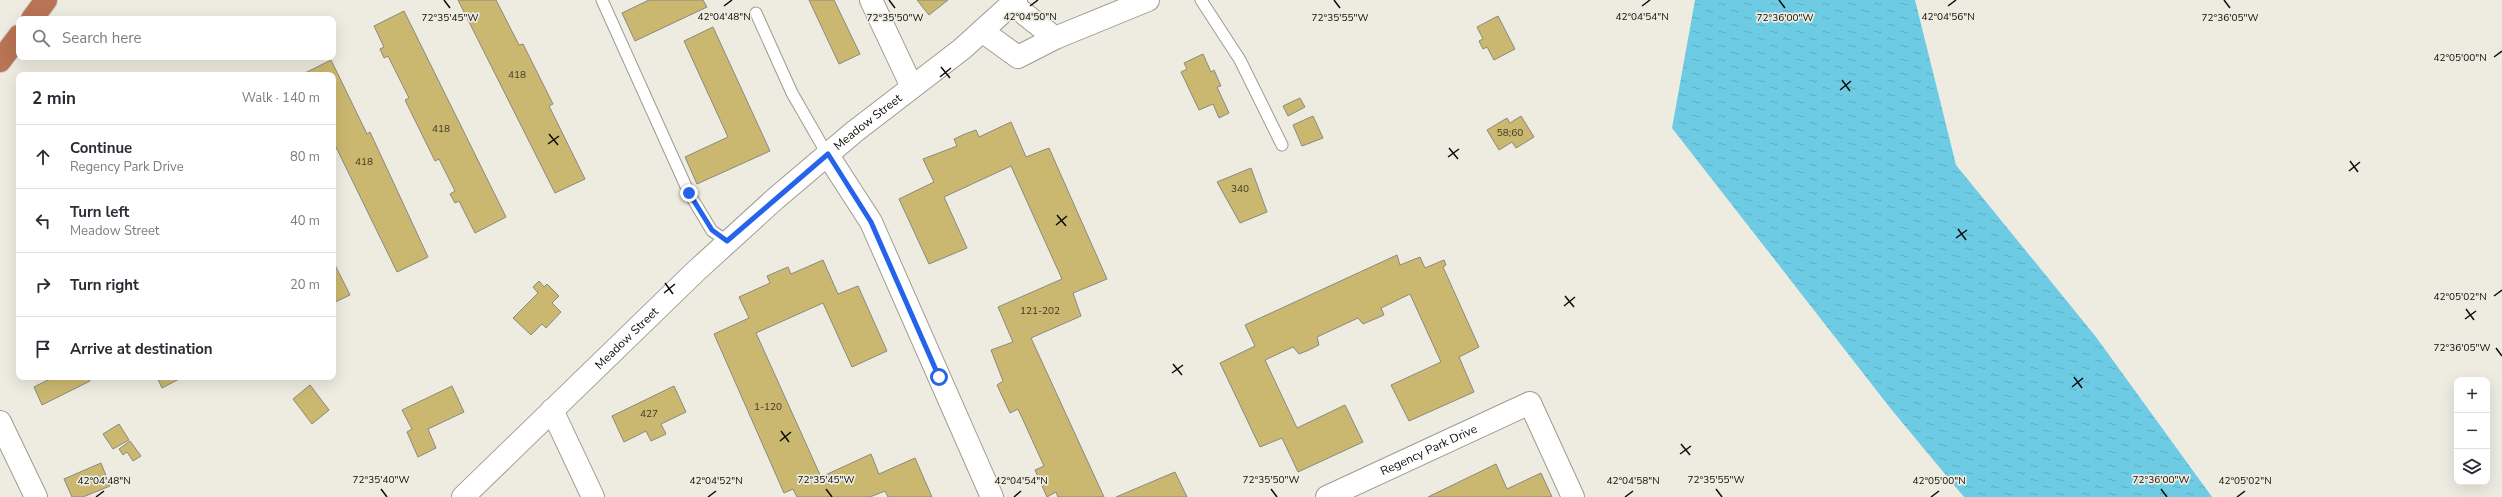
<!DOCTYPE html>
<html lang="en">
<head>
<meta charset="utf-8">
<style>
	:root { --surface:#fff; --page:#f7f7f7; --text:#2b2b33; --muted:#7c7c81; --line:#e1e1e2 }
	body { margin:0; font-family:"Nunito Sans",sans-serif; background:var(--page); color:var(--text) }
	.controls { position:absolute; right:12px; bottom:12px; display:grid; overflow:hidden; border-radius:8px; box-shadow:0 4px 16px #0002 }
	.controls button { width:36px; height:36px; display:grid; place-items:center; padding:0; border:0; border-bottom:1px solid var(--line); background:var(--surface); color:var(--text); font:20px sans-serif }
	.stop { position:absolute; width:12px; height:12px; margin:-9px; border:3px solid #2563eb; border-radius:50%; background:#fff }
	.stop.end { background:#2563eb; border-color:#fff; box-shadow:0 1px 4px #0008 }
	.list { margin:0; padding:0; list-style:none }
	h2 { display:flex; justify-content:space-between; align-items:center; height:52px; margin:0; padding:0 16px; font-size:17px }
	h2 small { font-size:13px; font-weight:400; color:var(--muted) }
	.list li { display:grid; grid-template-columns:26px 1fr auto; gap:12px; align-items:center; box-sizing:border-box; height:64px; padding:0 16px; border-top:1px solid var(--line) }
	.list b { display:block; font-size:15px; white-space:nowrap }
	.list p { margin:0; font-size:13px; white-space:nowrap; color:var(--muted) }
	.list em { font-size:13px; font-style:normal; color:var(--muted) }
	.icon { flex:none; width:22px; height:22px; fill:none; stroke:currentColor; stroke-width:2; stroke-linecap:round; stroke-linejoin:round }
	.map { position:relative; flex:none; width:2502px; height:497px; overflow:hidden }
	.search { position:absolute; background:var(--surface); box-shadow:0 4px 16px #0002; left:16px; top:16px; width:320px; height:44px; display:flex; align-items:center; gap:10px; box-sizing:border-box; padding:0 14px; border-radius:8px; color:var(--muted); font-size:15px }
	.panel { position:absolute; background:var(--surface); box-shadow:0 4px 16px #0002; left:16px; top:72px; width:320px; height:308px; border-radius:8px }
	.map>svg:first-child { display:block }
	.water { fill:url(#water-ripples) }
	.building { fill:#cbb870; stroke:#8b897e }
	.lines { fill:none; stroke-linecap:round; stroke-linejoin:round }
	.lane-casing { stroke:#9e9b91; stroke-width:13 }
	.street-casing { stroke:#9e9b91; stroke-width:24 }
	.secondary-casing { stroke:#9e9b91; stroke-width:24 }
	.highway-casing { stroke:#cacac9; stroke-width:24 }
	.lane { stroke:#fff; stroke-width:11 }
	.street { stroke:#fff; stroke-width:22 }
	.secondary { stroke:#fff; stroke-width:22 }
	.highway { stroke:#b97355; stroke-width:22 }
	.route { stroke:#2563eb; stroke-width:5 }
	.ticks { fill:none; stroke:#0e0d09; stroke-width:1.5 }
	.labels { text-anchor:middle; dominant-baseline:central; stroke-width:3.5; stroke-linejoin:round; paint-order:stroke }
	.number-label { font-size:10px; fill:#3d3823 }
	.street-label { font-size:12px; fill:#0e0d09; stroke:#eeebe0 }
	.ticks-label { font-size:10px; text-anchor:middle; fill:#0e0d09; stroke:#eeebe0; stroke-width:3.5; stroke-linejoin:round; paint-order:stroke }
</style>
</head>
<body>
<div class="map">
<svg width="2502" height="497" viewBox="0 0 2502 497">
	<defs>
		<pattern id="water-ripples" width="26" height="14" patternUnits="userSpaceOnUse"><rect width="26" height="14" fill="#6dcbe4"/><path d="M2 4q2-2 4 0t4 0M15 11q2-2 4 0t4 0" fill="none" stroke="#5dadc2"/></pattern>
	</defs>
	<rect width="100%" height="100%" fill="#eeebe0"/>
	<path class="water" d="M 1695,0 L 1915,0 L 1956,165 L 2096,337 L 2212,497 L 1964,497 L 1891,409 L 1672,128 Z"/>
	<g class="building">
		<path d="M 458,0 L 496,0 L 519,45 L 523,44 L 553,104 L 549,106 L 585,179 L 555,193 Z"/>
		<path d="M 649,0 L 703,0 L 707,7 L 635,41 L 622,13 Z"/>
		<path d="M 809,0 L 834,0 L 860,54 L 839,64 Z"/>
		<path d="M 917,0 L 948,0 L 929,15 Z"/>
		<path d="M 404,11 L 506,217 L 475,233 L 459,201 L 455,203 L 450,194 L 455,191 L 439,159 L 435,161 L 405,100 L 409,98 L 388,56 L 384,58 L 380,49 L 384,47 L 374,26 Z"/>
		<path d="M 1498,16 L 1515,49 L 1494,60 L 1487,47 L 1483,49 L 1479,41 L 1483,39 L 1477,27 Z"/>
		<path d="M 713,27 L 770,151 L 697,184 L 685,157 L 728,137 L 684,41 Z"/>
		<path d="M 1203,54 L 1211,72 L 1214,70 L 1221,86 L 1217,87 L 1229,113 L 1219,118 L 1213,104 L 1199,110 L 1181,72 L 1187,69 L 1184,63 Z"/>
		<path d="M 331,60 L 367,134 L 370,132 L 428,257 L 397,272 L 333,141 L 333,75 L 301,75 Z"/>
		<path d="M 1300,98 L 1305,107 L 1288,116 L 1283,106 Z"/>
		<path d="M 1313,116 L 1323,138 L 1302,146 L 1293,125 Z"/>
		<path d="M 1521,116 L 1534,137 L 1516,148 L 1512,142 L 1499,150 L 1487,130 L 1507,118 L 1510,123 Z"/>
		<path d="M 1011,122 L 1026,157 L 1049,148 L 1107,279 L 1073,293 L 1081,316 L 1031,338 L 1104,497 L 1058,497 L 1056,492 L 1047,497 L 1035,470 L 1044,466 L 1018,409 L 1010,413 L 997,385 L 1003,381 L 991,350 L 1013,342 L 998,307 L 1062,279 L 1011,166 L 944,197 L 967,248 L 929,264 L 899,199 L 934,182 L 923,159 L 957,146 L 954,139 L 965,134 L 976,130 L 979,137 Z"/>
		<path d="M 1251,168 L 1267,212 L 1240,223 L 1217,182 Z"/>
		<path d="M 1397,255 L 1400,265 L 1420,257 L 1425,268 L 1444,260 L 1446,265 L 1443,267 L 1479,347 L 1459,357 L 1474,392 L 1409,421 L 1391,385 L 1441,362 L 1410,294 L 1381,308 L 1384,315 L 1363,324 L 1358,318 L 1317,337 L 1319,345 L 1309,350 L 1299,354 L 1293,347 L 1265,360 L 1297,428 L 1345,405 L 1363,442 L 1298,472 L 1282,438 L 1260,447 L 1220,363 L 1255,346 L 1245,325 Z"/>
		<path d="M 823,260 L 838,294 L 858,286 L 887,351 L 852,367 L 823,303 L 756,333 L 821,477 L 871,454 L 879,474 L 915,458 L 932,497 L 888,497 L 885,491 L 870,497 L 797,497 L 793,489 L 784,493 L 714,334 L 749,318 L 739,297 L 770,283 L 767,276 L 788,267 L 791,274 Z"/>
		<path d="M 333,261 L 350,295 L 333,303 Z"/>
		<path d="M 539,281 L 544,287 L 547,284 L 559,296 L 552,303 L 561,312 L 546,328 L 542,324 L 531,335 L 513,318 L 538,293 L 533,287 Z"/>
		<path d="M 54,377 L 88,377 L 90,381 L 42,405 L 34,387 Z"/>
		<path d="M 157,377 L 183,377 L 162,388 Z"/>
		<path d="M 310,385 L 329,410 L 312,424 L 293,399 Z"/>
		<path d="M 452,386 L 464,412 L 428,429 L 436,448 L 418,457 L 407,432 L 412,429 L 402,410 Z"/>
		<path d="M 674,386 L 686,412 L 661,424 L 666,434 L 651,441 L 646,431 L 624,442 L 612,416 Z"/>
		<path d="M 119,424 L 129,440 L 113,449 L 103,434 Z"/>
		<path d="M 130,441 L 141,456 L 133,461 L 127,452 L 123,455 L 119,449 Z"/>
		<path d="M 101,463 L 110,486 L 83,497 L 72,497 L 64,479 Z"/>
		<path d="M 1496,464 L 1507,489 L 1541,473 L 1552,497 L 1428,497 Z"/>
		<path d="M 1175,472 L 1187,497 L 1116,497 Z"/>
	</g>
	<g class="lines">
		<g class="lane-casing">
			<g id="lane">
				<path d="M 602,0 L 689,193 L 712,231 L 727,241"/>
				<path d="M 1201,0 L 1240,60 L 1282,145"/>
				<path d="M 756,13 L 792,93 L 827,154"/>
			</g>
		</g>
		<g class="street-casing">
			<g id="street">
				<path d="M 871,0 L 912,87"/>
				<path d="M 1012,4 L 1055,38"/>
				<path d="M 982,31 L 1018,57 L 1055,38 L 1148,0"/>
				<path d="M 827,154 L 871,222 L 992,497"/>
				<path d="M 552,410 L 593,497"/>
				<path id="s1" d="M 1327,497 L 1530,403 L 1573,497"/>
			</g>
		</g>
		<g class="secondary-casing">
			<g id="secondary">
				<path d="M 0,422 L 36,497"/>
				<path id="s2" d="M 463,497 L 696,271 L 775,199 L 854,132 L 962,49 L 1016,0"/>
			</g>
		</g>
		<g class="highway-casing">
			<g id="highway">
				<path d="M 32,19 L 46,0"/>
				<path d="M 0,61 L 19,36"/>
			</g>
		</g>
		<use href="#lane" class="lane"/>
		<use href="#street" class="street"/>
		<use href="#secondary" class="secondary"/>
		<use href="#highway" class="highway"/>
	</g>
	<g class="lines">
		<path class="route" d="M 689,193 L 712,230 L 727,241 L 828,154 L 871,222 L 939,377"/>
	</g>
	<path class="ticks" d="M 444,0 L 450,8M 889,0 L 895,8M 1334,0 L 1340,8M 1779,0 L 1785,8M 2224,0 L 2230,8M 724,6 L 732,0M 1030,6 L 1038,0M 1642,6 L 1650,0M 1948,6 L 1956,0M 2494,57 L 2502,51M 941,67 L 950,78M 940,77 L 951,68M 1842,80 L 1850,91M 1840,90 L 1851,81M 549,134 L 558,145M 548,144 L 559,136M 1449,148 L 1458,159M 1448,157 L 1459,149M 2350,161 L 2358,172M 2349,171 L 2360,162M 1057,215 L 1066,226M 1056,225 L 1067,216M 1958,229 L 1966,240M 1956,238 L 1967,230M 665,283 L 673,294M 664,293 L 675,284M 1565,296 L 1574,307M 2494,296 L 2502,290M 1564,306 L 1575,297M 2466,309 L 2474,320M 2465,319 L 2476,311M 2496,348 L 2502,356M 1173,364 L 1182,375M 1172,373 L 1183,365M 2074,377 L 2082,388M 2072,387 L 2083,378M 781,431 L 789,442M 780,441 L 791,432M 1681,444 L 1690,455M 1680,454 L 1691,446M 381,489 L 387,497M 826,489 L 832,497M 1271,489 L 1277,497M 1716,489 L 1722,497M 2161,489 L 2167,497M 96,497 L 104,491M 708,497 L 716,491M 1014,497 L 1021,491M 1625,497 L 1633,491M 1931,497 L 1939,491M 2237,497 L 2245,491"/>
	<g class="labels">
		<g class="number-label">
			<text x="517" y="75">418</text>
			<text x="441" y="129">418</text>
			<text x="1510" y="133">58;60</text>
			<text x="364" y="162">418</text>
			<text x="1240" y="189">340</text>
			<text x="1040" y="311">121-202</text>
			<text x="768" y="407">1-120</text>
			<text x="649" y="414">427</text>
		</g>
		<g class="street-label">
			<text stroke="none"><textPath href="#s2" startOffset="552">Meadow Street</textPath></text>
			<text stroke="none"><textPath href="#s2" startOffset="228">Meadow Street</textPath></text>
			<text stroke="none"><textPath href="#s1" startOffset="112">Regency Park Drive</textPath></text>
		</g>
	</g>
	<g class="ticks-label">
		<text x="724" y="20">42°04'48"N</text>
		<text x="1030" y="20">42°04'50"N</text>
		<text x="1642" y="20">42°04'54"N</text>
		<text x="1948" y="20">42°04'56"N</text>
		<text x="450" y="21">72°35'45"W</text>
		<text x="1340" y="21">72°35'55"W</text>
		<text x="1785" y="21">72°36'00"W</text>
		<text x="2230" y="21">72°36'05"W</text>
		<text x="895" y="21">72°35'50"W</text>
		<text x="2460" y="61">42°05'00"N</text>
		<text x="2460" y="300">42°05'02"N</text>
		<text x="2462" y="351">72°36'05"W</text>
		<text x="381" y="483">72°35'40"W</text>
		<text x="826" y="483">72°35'45"W</text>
		<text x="1271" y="483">72°35'50"W</text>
		<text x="1716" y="483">72°35'55"W</text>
		<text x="2161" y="483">72°36'00"W</text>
		<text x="104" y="484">42°04'48"N</text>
		<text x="716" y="484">42°04'52"N</text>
		<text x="1021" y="484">42°04'54"N</text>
		<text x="1633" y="484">42°04'58"N</text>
		<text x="1939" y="484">42°05'00"N</text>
		<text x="2245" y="484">42°05'02"N</text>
	</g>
</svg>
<div class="controls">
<button>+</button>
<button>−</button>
<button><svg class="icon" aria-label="layers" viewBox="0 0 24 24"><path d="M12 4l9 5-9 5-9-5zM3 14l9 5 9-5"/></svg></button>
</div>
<div class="stop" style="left:939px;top:377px"></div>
<div class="stop end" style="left:689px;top:193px"></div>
<div class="search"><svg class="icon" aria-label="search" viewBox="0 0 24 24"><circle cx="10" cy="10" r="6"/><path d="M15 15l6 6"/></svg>Search here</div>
<section class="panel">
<h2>2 min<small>Walk · 140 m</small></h2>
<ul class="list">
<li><svg class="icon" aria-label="ahead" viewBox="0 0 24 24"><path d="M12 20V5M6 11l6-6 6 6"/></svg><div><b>Continue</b><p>Regency Park Drive</p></div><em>80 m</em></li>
<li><svg class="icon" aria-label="left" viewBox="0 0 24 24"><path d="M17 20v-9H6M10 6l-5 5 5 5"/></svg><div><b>Turn left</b><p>Meadow Street</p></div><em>40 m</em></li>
<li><svg class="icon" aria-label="right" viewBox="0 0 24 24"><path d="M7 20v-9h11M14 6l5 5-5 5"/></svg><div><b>Turn right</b></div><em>20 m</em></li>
<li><svg class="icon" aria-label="arrive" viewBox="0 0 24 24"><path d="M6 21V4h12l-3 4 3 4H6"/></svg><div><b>Arrive at destination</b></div></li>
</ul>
</section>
</div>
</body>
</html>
